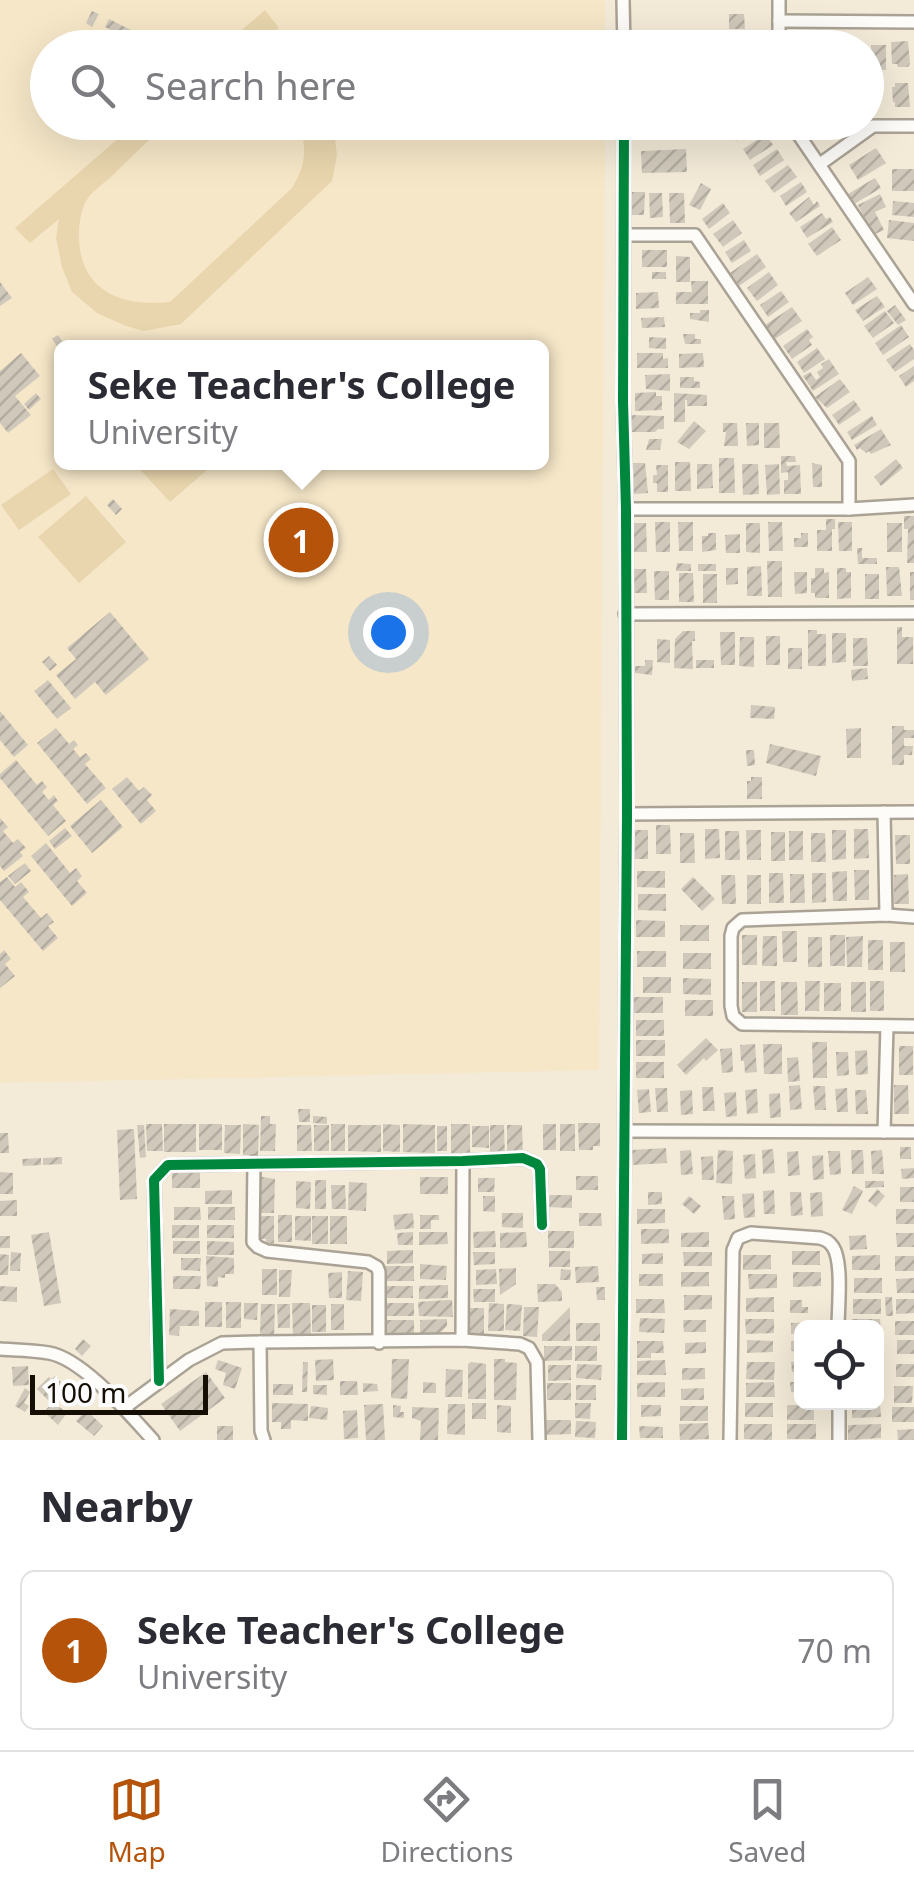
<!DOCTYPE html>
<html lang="en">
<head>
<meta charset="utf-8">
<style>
	:root { --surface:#fff; --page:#f7f7f7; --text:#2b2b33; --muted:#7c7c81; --line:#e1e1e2; --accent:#b45309 }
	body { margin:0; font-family:"Noto Sans",sans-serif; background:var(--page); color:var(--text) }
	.controls { position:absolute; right:30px; bottom:30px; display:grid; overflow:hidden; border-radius:15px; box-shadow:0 10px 40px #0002 }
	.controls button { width:90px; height:90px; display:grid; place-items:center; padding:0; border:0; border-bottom:2px solid var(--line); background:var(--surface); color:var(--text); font:50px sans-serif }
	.scale { position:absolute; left:30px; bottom:25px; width:178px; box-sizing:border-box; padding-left:10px; border:5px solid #140e04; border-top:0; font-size:28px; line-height:35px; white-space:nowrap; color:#140e04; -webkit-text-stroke:8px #fdfdfd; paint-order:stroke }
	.you { position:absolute; left:388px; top:632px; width:35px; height:35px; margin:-25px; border:8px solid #fff; border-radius:50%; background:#1a73e8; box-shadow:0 0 0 15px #1a73e833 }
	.badge { display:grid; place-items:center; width:65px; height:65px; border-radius:50%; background:var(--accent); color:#fff; font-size:32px; font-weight:700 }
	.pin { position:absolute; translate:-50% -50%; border:5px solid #fff; box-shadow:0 2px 10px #0006 }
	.popup { position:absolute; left:54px; top:340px; width:495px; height:130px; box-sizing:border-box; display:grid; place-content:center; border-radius:15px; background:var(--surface); filter:drop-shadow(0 2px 8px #0005); font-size:32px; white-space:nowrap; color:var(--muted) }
	.popup b { font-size:38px; color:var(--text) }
	.popup::after { content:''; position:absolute; left:50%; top:100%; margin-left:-20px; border:20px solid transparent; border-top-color:var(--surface) }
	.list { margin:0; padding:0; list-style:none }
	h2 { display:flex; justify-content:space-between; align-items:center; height:130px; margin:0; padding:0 40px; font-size:42px }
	h2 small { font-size:32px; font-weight:400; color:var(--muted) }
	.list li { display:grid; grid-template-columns:65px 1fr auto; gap:30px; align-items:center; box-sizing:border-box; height:160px; margin:0 20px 20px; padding:0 20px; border:2px solid var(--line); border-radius:15px }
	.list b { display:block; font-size:38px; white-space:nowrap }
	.list p { margin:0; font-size:32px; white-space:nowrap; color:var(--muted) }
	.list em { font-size:32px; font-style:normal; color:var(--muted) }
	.icon { flex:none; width:55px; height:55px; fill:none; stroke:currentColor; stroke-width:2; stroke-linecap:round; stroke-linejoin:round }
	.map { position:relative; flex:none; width:914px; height:1440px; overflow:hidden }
	.search { position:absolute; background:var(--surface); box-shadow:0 10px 40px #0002; left:30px; right:30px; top:30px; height:110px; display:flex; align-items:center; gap:25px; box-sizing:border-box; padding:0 35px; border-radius:55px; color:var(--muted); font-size:38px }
	.sheet { height:310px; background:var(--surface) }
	nav { display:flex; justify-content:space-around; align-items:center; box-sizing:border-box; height:140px; border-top:2px solid var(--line); background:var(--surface); font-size:28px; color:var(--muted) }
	nav a { display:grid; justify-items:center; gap:5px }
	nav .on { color:var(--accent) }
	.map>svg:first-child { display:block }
	.built { fill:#f6e7c8; fill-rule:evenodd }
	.pitch { fill:#e9d6ae }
	.building { fill:url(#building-hatch) }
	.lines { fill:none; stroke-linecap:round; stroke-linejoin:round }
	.street-casing { stroke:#aaa395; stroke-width:16 }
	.street { stroke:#fdfcf9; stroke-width:11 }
	.cycleway-casing { stroke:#fdfdfd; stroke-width:16 }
	.cycleway { stroke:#00873e; stroke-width:10 }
</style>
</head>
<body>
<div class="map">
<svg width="914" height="1440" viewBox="0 0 914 1440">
	<defs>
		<pattern id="building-hatch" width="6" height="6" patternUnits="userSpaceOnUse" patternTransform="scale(2.5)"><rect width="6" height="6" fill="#d0c9bb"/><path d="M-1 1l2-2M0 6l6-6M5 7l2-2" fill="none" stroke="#b2ab9f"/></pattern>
	</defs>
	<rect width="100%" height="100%" fill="#f3ead8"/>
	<path class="built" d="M 0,0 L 605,0 L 605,47 L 48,48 L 48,122 L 605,123 L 599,1070 L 0,1083 ZM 61,348 L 541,348 L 541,462 L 61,462 Z"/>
	<g class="pitch">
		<path d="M 265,10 L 279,28 L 256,47 L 222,47 Z"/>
		<path d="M 136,123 L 167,123 C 148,141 129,159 111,177 C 103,184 94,190 88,198 C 81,207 79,224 79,235 C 79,291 121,307 170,302 L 292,188 C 307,163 306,150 300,123 L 333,123 L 337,155 L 332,181 L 181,324 L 144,331 L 126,326 L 97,313 L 72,292 L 62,267 L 56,238 L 59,219 L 30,243 L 15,228 Z"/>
		<path d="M 134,463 L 215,463 L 170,502 Z"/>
		<path d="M 53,469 L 71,494 L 19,530 L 1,505 Z"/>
		<path d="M 86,496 L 126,542 L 79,583 L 38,537 Z"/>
	</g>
	<g class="building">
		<path d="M 92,11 L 99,14 L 92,27 L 86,23 Z"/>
		<path d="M 729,14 L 744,14 L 745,29 L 729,29 Z"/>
		<path d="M 109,19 L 145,37 L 141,45 L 105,27 Z"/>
		<path d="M 104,31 L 136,48 L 116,48 L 100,39 Z"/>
		<rect x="727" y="36" width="32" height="12"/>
		<path d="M 908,41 L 910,64 L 908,67 L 898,67 L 897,64 L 892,64 L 891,42 Z"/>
		<rect x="871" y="45" width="15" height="25"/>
		<path d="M 895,83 L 908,83 L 910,107 L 895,107 L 895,102 L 893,102 L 892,87 L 895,87 Z"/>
		<path d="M 740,122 L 759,122 L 761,125 L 736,141 L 729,129 Z"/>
		<path d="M 766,134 L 773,145 L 750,160 L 743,149 Z"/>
		<path d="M 876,148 L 886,163 L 858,180 L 849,165 Z"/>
		<path d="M 686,149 L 687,172 L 642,173 L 641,151 Z"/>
		<path d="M 777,149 L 784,160 L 760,176 L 753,165 Z"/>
		<path d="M 788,165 L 797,177 L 774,193 L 765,181 Z"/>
		<rect x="892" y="169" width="22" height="22"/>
		<path d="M 875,178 L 881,188 L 854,204 L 848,194 Z"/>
		<path d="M 801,182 L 807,192 L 786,206 L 780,196 Z"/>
		<path d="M 701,183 L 711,189 L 700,210 L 689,205 Z"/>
		<path d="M 629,192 L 645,192 L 644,215 L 629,215 Z"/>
		<path d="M 649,193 L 662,193 L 663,217 L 650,218 Z"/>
		<path d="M 669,193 L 684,193 L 685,223 L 670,223 Z"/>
		<path d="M 880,194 L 886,207 L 875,212 L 884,230 L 873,235 L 858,205 Z"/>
		<path d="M 809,197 L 814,205 L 817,201 L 820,206 L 796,222 L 789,213 Z"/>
		<path d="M 893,201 L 914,203 L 914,217 L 892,215 Z"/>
		<path d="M 723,203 L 730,213 L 709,229 L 702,219 Z"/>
		<path d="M 822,213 L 826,219 L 830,217 L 833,222 L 807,238 L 800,227 Z"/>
		<path d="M 733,220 L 742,233 L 723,247 L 713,234 Z"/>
		<path d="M 889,220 L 914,223 L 914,241 L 887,238 Z"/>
		<path d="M 832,227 L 841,240 L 817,256 L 808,244 Z"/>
		<path d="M 744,240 L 751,251 L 732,263 L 725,252 Z"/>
		<rect x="642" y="250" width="25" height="17"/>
		<path d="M 757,254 L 766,267 L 739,286 L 730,273 Z"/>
		<path d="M 676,256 L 690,257 L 690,282 L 676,282 Z"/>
		<rect x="652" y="272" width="14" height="7"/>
		<path d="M 769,272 L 778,285 L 757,301 L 747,288 Z"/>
		<path d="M 868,277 L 877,289 L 853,305 L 845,293 Z"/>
		<path d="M 691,281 L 708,281 L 708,304 L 676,304 L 676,292 L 692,292 Z"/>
		<path d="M 0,282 L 12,298 L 0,306 Z"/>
		<path d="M 781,291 L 789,302 L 768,317 L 760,305 Z"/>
		<path d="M 658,292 L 659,308 L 636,309 L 636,293 Z"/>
		<path d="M 877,296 L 885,307 L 863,321 L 855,310 Z"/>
		<path d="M 895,305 L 906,320 L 898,325 L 887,311 Z"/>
		<path d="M 792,307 L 802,321 L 775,339 L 765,325 Z"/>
		<path d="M 700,310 L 709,310 L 709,322 L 690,319 L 690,313 L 700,313 Z"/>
		<path d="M 885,311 L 894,323 L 873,338 L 864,326 Z"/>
		<path d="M 664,317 L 665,327 L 642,328 L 641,318 Z"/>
		<path d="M 901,325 L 909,337 L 883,355 L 875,343 Z"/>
		<path d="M 807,329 L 813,337 L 809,340 L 812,345 L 792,359 L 783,346 Z"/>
		<path d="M 683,334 L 695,334 L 695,339 L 701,339 L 701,344 L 685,344 Z"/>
		<path d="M 58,335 L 67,348 L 61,348 L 61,352 L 52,339 Z"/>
		<path d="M 649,337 L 666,338 L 666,349 L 649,348 Z"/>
		<path d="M 910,344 L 914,350 L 914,359 L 895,372 L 886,360 Z"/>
		<path d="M 817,348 L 825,359 L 804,373 L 797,362 Z"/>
		<path d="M 21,353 L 40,376 L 15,396 L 31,415 L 8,433 L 0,423 L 0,371 Z"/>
		<path d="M 637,353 L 663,353 L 663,359 L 668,358 L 668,368 L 637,368 Z"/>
		<path d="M 703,353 L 704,367 L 679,368 L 679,354 Z"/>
		<path d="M 829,359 L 839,374 L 813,391 L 803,376 L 810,372 L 816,380 L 820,377 L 817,372 L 823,368 L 821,364 Z"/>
		<path d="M 914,366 L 914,381 L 906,387 L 899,376 Z"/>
		<path d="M 670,374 L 670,391 L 646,389 L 645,375 Z"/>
		<path d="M 680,377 L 694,377 L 694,381 L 700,382 L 700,388 L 680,388 Z"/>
		<path d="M 840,379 L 850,392 L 827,408 L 815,397 Z"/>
		<path d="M 656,392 L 656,396 L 662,396 L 662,410 L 635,411 L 635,393 Z"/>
		<path d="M 36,393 L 41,399 L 29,410 L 24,404 Z"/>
		<path d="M 674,393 L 707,395 L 707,406 L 687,406 L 687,400 L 685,400 L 685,422 L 674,422 Z"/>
		<path d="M 854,400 L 861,410 L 839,425 L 832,415 Z"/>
		<path d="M 629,415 L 664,416 L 664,429 L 658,429 L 655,432 L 629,432 Z"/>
		<path d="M 872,416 L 877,425 L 852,440 L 847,432 Z"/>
		<path d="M 694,421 L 706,431 L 689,449 L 677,442 Z"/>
		<path d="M 723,423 L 737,423 L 738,446 L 724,446 L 726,432 L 723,432 Z"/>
		<path d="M 746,423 L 759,423 L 759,445 L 747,446 Z"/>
		<path d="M 764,423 L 779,423 L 780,448 L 764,448 Z"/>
		<path d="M 881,429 L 891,445 L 871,454 L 869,451 L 866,453 L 860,448 L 857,450 L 854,445 Z"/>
		<path d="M 649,439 L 662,439 L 660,450 L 646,450 Z"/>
		<path d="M 781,456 L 795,456 L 796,462 L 786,462 L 787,466 L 800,465 L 801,494 L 784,494 L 784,480 L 788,480 L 788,472 L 781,473 Z"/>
		<path d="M 719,458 L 734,458 L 735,493 L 719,493 Z"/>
		<path d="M 896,459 L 903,468 L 881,486 L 874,477 Z"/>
		<path d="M 675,462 L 690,462 L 691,491 L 675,491 Z"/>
		<path d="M 633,463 L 645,463 L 648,493 L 634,494 Z"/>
		<path d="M 812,463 L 822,465 L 822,487 L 813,487 Z"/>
		<path d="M 697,464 L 712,464 L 713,488 L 697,489 Z"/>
		<path d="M 742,464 L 758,464 L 759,494 L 743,495 Z"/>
		<path d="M 779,464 L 780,494 L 767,495 L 765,465 Z"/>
		<path d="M 656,465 L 668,465 L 668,492 L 657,492 L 657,483 L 653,483 L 653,475 L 657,475 Z"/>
		<path d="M 113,499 L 122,509 L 116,515 L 107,505 Z"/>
		<path d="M 904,516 L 914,516 L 914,563 L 907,563 L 908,529 L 904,529 Z"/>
		<path d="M 826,519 L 835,519 L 835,529 L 832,529 L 832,551 L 817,551 L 817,530 L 826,530 Z"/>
		<path d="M 655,522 L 670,522 L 670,552 L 656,552 Z"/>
		<path d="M 678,522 L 693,522 L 693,551 L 679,551 Z"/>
		<path d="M 768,522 L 782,522 L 783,551 L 769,551 Z"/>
		<path d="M 838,522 L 852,522 L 852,551 L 839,551 Z"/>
		<path d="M 632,523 L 646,523 L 647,552 L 632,552 Z"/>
		<path d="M 746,523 L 760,523 L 760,553 L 746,552 Z"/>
		<rect x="887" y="523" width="15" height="29"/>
		<path d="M 708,533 L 716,533 L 716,550 L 702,552 L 702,536 L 708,536 Z"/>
		<path d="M 801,533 L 808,533 L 808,547 L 794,547 L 794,538 L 801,538 Z"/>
		<path d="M 740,534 L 740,553 L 726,553 L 725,535 Z"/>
		<path d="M 857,548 L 862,548 L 862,558 L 877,558 L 877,564 L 858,564 Z"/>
		<path d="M 767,561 L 782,561 L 782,597 L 768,597 Z"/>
		<path d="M 677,563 L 691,564 L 691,571 L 676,571 Z"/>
		<rect x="698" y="564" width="18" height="7"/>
		<path d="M 761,566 L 762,596 L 747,596 L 747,567 Z"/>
		<path d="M 886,567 L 899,567 L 902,596 L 887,596 Z"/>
		<path d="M 726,568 L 738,568 L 738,584 L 726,585 Z"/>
		<path d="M 815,568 L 824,568 L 824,573 L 829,572 L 829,598 L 815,598 L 815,593 L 811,593 L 811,578 L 815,578 Z"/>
		<path d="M 837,568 L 846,568 L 846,572 L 851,572 L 851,598 L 837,599 Z"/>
		<path d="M 632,569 L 646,569 L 647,593 L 632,593 Z"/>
		<path d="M 654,571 L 669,571 L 669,600 L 655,600 Z"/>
		<path d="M 794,572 L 807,572 L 807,593 L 795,594 Z"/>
		<rect x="910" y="572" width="4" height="28"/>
		<path d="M 679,573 L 693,573 L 694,602 L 679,602 Z"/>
		<rect x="703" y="574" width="14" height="29"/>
		<rect x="865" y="574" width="14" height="25"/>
		<path d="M 110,612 L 149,659 L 106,695 L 95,682 L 75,699 L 56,675 L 76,659 L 67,648 Z"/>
		<path d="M 897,627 L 902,627 L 902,637 L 913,637 L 913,664 L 897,664 Z"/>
		<path d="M 808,630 L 817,630 L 817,634 L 826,634 L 826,666 L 808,666 Z"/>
		<path d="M 683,631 L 695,631 L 695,641 L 692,641 L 693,669 L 674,668 L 675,639 Z"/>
		<path d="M 720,632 L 735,632 L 735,665 L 721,665 Z"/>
		<path d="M 832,633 L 846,633 L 846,662 L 832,663 Z"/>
		<rect x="766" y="636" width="14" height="29"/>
		<path d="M 740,637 L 754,637 L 754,667 L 739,666 Z"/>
		<path d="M 853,638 L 867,638 L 868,666 L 853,666 Z"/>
		<path d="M 657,639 L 670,640 L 670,663 L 657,662 Z"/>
		<rect x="788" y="648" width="14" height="21"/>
		<path d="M 49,656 L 57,665 L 50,671 L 42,662 Z"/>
		<path d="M 645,660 L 653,660 L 652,675 L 635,673 L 635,666 L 645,666 Z"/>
		<rect x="696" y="660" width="18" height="8"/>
		<path d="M 867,668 L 868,679 L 852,681 L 851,670 Z"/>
		<path d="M 48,680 L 71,708 L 57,719 L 34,691 Z"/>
		<path d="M 751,705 L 775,707 L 774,719 L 750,718 Z"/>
		<path d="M 0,711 L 28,745 L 14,757 L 0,740 Z"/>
		<path d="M 892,726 L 904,726 L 904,730 L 914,730 L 914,738 L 904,738 L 904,746 L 913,746 L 912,755 L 904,755 L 904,765 L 892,765 Z"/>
		<path d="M 56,728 L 69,744 L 74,740 L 78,745 L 73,749 L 80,757 L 86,753 L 91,759 L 85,764 L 106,788 L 87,804 L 37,743 Z"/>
		<path d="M 861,728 L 861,758 L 847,758 L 846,729 Z"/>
		<path d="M 770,744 L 821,756 L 816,776 L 766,763 Z"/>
		<path d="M 746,750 L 754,750 L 755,765 L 747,766 Z"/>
		<path d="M 16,760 L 37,785 L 42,781 L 47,787 L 42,792 L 49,800 L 54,795 L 58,801 L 53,805 L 66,821 L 48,836 L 0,778 L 0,774 Z"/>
		<path d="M 127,777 L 139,791 L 144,787 L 152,795 L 147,800 L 156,811 L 141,824 L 112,789 Z"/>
		<path d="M 751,777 L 762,777 L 762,799 L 747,799 L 747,781 L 751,781 Z"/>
		<path d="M 101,800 L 123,827 L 92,853 L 70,826 Z"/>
		<path d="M 0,818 L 8,827 L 3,831 L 13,843 L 18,839 L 26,848 L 20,852 L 23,856 L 4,871 L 0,866 Z"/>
		<path d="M 656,825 L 670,825 L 671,854 L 656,854 Z"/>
		<path d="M 65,828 L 72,836 L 55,849 L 49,841 Z"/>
		<path d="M 705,829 L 719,829 L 720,858 L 705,859 Z"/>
		<path d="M 854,829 L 868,829 L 869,858 L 854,859 Z"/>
		<rect x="634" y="830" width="14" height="29"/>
		<path d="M 746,830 L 761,830 L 761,860 L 747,860 Z"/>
		<path d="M 832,830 L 846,830 L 846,859 L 832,860 Z"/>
		<path d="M 725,831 L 739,831 L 740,860 L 725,860 Z"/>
		<rect x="789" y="831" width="14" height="29"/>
		<rect x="771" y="832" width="14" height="29"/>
		<path d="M 680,833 L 694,833 L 695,863 L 680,863 Z"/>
		<path d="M 811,833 L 825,833 L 826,862 L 811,862 Z"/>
		<path d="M 895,835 L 910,835 L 910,864 L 896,864 Z"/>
		<path d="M 46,843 L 70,873 L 76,868 L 82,876 L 77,881 L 87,893 L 72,906 L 31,856 Z"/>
		<path d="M 25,863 L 31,871 L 15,884 L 8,876 Z"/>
		<path d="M 854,870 L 869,870 L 869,900 L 855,900 Z"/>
		<path d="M 637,871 L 665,871 L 665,888 L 637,887 Z"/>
		<path d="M 847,871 L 847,901 L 833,901 L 832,872 Z"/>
		<path d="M 769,873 L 783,873 L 784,903 L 769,903 Z"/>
		<path d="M 812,873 L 826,873 L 826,902 L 812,903 Z"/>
		<path d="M 790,874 L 804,874 L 805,903 L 790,903 Z"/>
		<path d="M 908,874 L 909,904 L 894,904 L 894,875 Z"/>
		<path d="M 721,875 L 735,875 L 736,904 L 722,904 Z"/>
		<rect x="747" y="875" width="14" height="29"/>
		<path d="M 7,877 L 15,887 L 21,882 L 29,892 L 23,897 L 41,918 L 47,913 L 54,922 L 48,926 L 58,938 L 43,951 L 0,900 L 0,882 Z"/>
		<path d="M 693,877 L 715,899 L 702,911 L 681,889 Z"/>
		<path d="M 638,894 L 666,894 L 666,911 L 638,910 Z"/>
		<path d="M 636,920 L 665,921 L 665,937 L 636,937 Z"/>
		<rect x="680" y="925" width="29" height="16"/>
		<path d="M 782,931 L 797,931 L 797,962 L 783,962 Z"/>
		<rect x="742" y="935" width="15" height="30"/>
		<rect x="830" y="935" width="15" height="31"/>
		<path d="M 763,936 L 777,936 L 777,966 L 762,966 Z"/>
		<path d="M 863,936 L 862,967 L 847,967 L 846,937 Z"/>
		<rect x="808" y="937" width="14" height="30"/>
		<rect x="868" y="940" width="15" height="30"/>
		<rect x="890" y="942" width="15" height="30"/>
		<path d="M 4,950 L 11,959 L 5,964 L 15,976 L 0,988 L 0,954 Z"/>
		<rect x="637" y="951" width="29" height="16"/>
		<rect x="683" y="953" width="28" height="16"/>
		<rect x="643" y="977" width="28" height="16"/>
		<path d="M 683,978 L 711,979 L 711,995 L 683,994 Z"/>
		<rect x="760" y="981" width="15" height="30"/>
		<path d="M 805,981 L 820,981 L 819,1011 L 805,1011 Z"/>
		<rect x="870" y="981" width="14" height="30"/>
		<rect x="742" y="982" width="15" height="30"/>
		<path d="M 781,982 L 797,982 L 798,1015 L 781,1015 Z"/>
		<rect x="851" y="982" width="15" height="30"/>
		<rect x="824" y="983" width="17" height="28"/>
		<rect x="634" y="997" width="29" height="16"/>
		<rect x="685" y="1000" width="28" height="16"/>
		<rect x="636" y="1020" width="28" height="16"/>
		<path d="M 706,1038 L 718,1050 L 706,1061 L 704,1058 L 686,1075 L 677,1065 Z"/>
		<rect x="636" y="1040" width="29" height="16"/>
		<path d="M 812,1042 L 827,1042 L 827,1078 L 813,1078 Z"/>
		<path d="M 755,1044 L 757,1072 L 745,1073 L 744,1061 L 741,1061 L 740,1045 Z"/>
		<path d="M 763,1044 L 782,1044 L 782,1074 L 764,1074 Z"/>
		<rect x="899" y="1046" width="14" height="29"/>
		<path d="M 732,1048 L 733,1072 L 722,1073 L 720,1049 Z"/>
		<path d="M 867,1050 L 868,1074 L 856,1075 L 855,1051 Z"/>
		<path d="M 836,1052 L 848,1052 L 849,1075 L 837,1076 Z"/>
		<path d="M 798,1057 L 800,1081 L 788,1082 L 787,1058 Z"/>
		<rect x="636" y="1062" width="28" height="16"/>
		<path d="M 800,1085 L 802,1109 L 790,1110 L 789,1086 Z"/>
		<path d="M 894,1085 L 908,1085 L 909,1114 L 894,1114 Z"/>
		<path d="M 813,1086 L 825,1086 L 826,1110 L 815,1110 Z"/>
		<path d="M 702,1087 L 713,1087 L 715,1111 L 703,1111 Z"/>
		<path d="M 655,1088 L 667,1088 L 668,1112 L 657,1112 Z"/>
		<path d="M 847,1088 L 848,1112 L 837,1112 L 835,1089 Z"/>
		<path d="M 649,1089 L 651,1112 L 639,1113 L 637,1090 Z"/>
		<path d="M 757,1089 L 758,1113 L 747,1114 L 745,1090 Z"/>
		<path d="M 692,1090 L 693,1114 L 681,1115 L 680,1091 Z"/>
		<path d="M 855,1090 L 866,1090 L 868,1114 L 856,1114 Z"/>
		<path d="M 736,1092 L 737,1116 L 726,1117 L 724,1093 Z"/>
		<path d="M 780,1093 L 781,1117 L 770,1118 L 769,1094 Z"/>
		<path d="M 298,1109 L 310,1109 L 310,1122 L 299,1122 Z"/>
		<path d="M 261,1116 L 270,1116 L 270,1124 L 276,1124 L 275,1151 L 260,1151 Z"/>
		<path d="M 313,1116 L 327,1117 L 327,1124 L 313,1123 Z"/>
		<path d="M 578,1123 L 600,1123 L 600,1146 L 593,1146 L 593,1150 L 579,1150 Z"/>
		<path d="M 146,1124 L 162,1124 L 163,1151 L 147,1151 Z"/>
		<rect x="164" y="1124" width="32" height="28"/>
		<rect x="199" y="1124" width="23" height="26"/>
		<path d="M 243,1124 L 259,1125 L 258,1156 L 243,1155 Z"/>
		<rect x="331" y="1124" width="14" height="27"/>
		<path d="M 383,1124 L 400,1125 L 400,1152 L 383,1151 Z"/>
		<path d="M 403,1124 L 435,1125 L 435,1153 L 403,1152 Z"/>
		<path d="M 451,1124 L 470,1124 L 470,1160 L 451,1159 Z"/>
		<rect x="543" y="1124" width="13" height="26"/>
		<rect x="560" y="1124" width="15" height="27"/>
		<path d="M 137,1125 L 144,1125 L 146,1157 L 140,1158 Z"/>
		<path d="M 225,1125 L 241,1125 L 240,1154 L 224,1153 Z"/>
		<path d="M 297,1125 L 311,1125 L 312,1151 L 297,1151 Z"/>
		<rect x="314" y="1125" width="15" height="26"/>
		<path d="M 348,1125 L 381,1125 L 381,1152 L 348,1151 Z"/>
		<path d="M 490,1125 L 504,1125 L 505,1157 L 490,1157 Z"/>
		<path d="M 507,1125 L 522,1125 L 523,1156 L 507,1156 Z"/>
		<rect x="437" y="1126" width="10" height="25"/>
		<path d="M 472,1126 L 489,1126 L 489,1148 L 472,1147 Z"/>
		<path d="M 134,1129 L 137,1199 L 120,1200 L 117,1130 Z"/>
		<path d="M 0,1133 L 8,1133 L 9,1153 L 0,1153 Z"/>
		<rect x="900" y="1147" width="11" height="12"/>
		<path d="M 666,1148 L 667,1163 L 633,1165 L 632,1150 Z"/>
		<path d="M 773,1149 L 775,1173 L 763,1174 L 762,1150 Z"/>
		<path d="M 691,1150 L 693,1174 L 681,1175 L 680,1151 Z"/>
		<path d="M 718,1150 L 733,1151 L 732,1184 L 716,1183 Z"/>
		<path d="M 851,1150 L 863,1150 L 864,1174 L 852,1174 Z"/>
		<path d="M 882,1150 L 884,1174 L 872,1174 L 871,1151 Z"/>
		<path d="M 798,1151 L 800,1175 L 788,1176 L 787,1152 Z"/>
		<path d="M 828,1151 L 840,1151 L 841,1174 L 830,1175 Z"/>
		<path d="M 755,1154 L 756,1178 L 745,1179 L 743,1155 Z"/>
		<path d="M 823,1155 L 824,1179 L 813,1180 L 812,1156 Z"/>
		<path d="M 713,1156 L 714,1180 L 702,1180 L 701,1157 Z"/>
		<path d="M 62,1157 L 62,1164 L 43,1165 L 43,1158 Z"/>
		<path d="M 41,1158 L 41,1165 L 23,1166 L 22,1159 Z"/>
		<path d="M 914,1168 L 914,1178 L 902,1179 L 901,1169 Z"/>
		<path d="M 0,1172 L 13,1173 L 13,1194 L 0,1194 Z"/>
		<rect x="172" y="1172" width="28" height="16"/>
		<path d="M 257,1176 L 275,1179 L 274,1213 L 256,1213 Z"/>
		<rect x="576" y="1176" width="22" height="14"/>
		<rect x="420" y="1177" width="28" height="17"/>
		<path d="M 478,1178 L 495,1178 L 494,1192 L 478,1192 Z"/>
		<rect x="315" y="1180" width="11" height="29"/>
		<path d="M 296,1181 L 311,1182 L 310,1209 L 296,1208 Z"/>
		<path d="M 865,1181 L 884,1181 L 884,1187 L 865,1188 Z"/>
		<path d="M 349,1182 L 367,1183 L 366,1211 L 348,1210 Z"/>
		<path d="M 331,1185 L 345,1185 L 346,1209 L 332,1209 Z"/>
		<path d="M 854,1186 L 863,1191 L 852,1214 L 842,1210 Z"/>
		<rect x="900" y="1187" width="14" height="15"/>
		<path d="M 877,1189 L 885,1196 L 876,1207 L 868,1201 Z"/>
		<path d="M 232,1190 L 232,1204 L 205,1204 L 205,1191 Z"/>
		<path d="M 774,1190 L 775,1214 L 764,1214 L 763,1191 Z"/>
		<path d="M 648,1192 L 662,1192 L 662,1204 L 648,1205 Z"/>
		<path d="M 790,1192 L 801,1192 L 803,1215 L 791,1216 Z"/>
		<path d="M 822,1192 L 823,1216 L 811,1217 L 810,1193 Z"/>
		<path d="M 754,1193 L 755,1217 L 744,1218 L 742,1194 Z"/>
		<path d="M 546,1195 L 572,1195 L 572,1208 L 546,1207 Z"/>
		<path d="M 483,1196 L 495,1196 L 495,1212 L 483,1211 Z"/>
		<path d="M 689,1196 L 701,1206 L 694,1214 L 682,1204 Z"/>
		<path d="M 722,1196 L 734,1196 L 735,1219 L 724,1220 Z"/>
		<path d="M 17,1200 L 17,1216 L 0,1216 L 0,1201 Z"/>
		<path d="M 174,1207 L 200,1207 L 201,1220 L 174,1220 Z"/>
		<rect x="208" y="1207" width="27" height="13"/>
		<path d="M 637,1209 L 665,1209 L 665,1223 L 637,1224 Z"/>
		<rect x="896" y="1209" width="18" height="15"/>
		<path d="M 413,1213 L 414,1228 L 395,1230 L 393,1215 Z"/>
		<path d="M 502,1213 L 523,1213 L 523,1228 L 502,1227 Z"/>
		<path d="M 579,1213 L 601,1213 L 602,1226 L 579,1226 Z"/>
		<rect x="278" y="1215" width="14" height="27"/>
		<path d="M 420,1215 L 439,1215 L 439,1220 L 431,1220 L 431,1229 L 420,1229 Z"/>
		<path d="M 257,1216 L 274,1216 L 274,1243 L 266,1244 L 266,1239 L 257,1239 Z"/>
		<path d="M 295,1216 L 311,1216 L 311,1241 L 295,1240 Z"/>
		<rect x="312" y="1216" width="16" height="28"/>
		<rect x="330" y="1216" width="17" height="28"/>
		<rect x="172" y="1225" width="27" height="13"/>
		<rect x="207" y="1225" width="27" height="13"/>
		<path d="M 641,1229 L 669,1229 L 669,1243 L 641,1244 Z"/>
		<path d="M 495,1231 L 496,1247 L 474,1248 L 473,1232 Z"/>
		<rect x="548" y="1231" width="26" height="17"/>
		<path d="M 49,1232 L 61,1303 L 44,1306 L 31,1235 Z"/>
		<path d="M 413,1232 L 413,1245 L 398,1245 L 397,1233 Z"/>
		<path d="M 419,1232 L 447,1232 L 448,1244 L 419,1245 Z"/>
		<path d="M 526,1232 L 527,1247 L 500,1248 L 500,1233 Z"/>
		<path d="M 709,1232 L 709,1247 L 681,1247 L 681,1233 Z"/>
		<path d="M 896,1233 L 914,1233 L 914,1247 L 897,1247 Z"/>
		<path d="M 866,1235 L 867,1249 L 850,1250 L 849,1236 Z"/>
		<rect x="0" y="1236" width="10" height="12"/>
		<rect x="173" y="1241" width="27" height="13"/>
		<path d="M 207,1241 L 234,1242 L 234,1255 L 207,1255 Z"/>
		<path d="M 413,1250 L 413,1263 L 387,1264 L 387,1251 Z"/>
		<rect x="549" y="1251" width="21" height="16"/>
		<rect x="792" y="1251" width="28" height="14"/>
		<path d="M 11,1252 L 21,1253 L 20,1271 L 10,1271 Z"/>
		<path d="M 473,1252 L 495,1252 L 495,1264 L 474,1265 Z"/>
		<path d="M 683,1252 L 712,1252 L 712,1266 L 684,1266 Z"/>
		<path d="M 663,1253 L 663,1264 L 642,1264 L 642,1254 Z"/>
		<path d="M 0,1254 L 9,1255 L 8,1275 L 0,1275 Z"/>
		<path d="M 743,1255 L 771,1255 L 771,1269 L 743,1270 Z"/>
		<path d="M 880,1255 L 880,1270 L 852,1270 L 852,1256 Z"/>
		<path d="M 206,1256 L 234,1258 L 234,1274 L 225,1274 L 225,1278 L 218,1277 L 218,1287 L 207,1286 Z"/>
		<rect x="895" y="1256" width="19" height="15"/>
		<path d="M 181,1258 L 201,1258 L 200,1271 L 181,1270 Z"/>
		<path d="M 420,1264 L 447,1266 L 446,1280 L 420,1279 Z"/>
		<path d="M 385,1266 L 414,1266 L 414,1281 L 386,1281 Z"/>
		<path d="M 598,1266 L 599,1282 L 576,1283 L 575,1267 Z"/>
		<path d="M 516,1268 L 516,1284 L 500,1295 L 499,1269 Z"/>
		<rect x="262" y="1269" width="15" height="26"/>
		<path d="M 496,1269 L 497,1284 L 476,1285 L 476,1270 Z"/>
		<path d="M 561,1269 L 571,1270 L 570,1280 L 560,1280 Z"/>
		<path d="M 279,1270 L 292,1270 L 290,1297 L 279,1297 Z"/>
		<path d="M 348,1271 L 363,1272 L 361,1301 L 346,1300 Z"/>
		<path d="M 342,1272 L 342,1298 L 329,1298 L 328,1273 Z"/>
		<path d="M 681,1272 L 709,1272 L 709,1286 L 681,1287 Z"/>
		<path d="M 793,1272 L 821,1272 L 821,1286 L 793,1287 Z"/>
		<rect x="639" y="1274" width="24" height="12"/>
		<path d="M 748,1274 L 777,1274 L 777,1288 L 749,1289 Z"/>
		<path d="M 173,1276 L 201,1276 L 200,1289 L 173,1289 Z"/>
		<rect x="854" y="1278" width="28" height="15"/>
		<path d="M 914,1278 L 914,1293 L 897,1293 L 896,1279 Z"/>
		<path d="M 537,1284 L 555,1284 L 562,1292 L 562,1301 L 538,1302 Z"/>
		<path d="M 448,1285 L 448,1298 L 419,1299 L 419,1286 Z"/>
		<path d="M 0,1286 L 17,1287 L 17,1302 L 0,1301 Z"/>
		<rect x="386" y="1286" width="27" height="12"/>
		<path d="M 596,1287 L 605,1287 L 605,1300 L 597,1300 Z"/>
		<path d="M 473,1289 L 495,1289 L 495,1302 L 474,1302 Z"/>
		<path d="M 684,1295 L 712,1295 L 712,1309 L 684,1310 Z"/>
		<path d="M 774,1297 L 774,1312 L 746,1312 L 746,1298 Z"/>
		<path d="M 885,1297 L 892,1297 L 893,1316 L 886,1316 Z"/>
		<path d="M 636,1299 L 664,1299 L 665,1313 L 636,1313 Z"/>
		<rect x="853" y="1299" width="28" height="15"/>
		<path d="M 896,1299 L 914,1299 L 914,1313 L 896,1314 Z"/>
		<path d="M 447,1300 L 452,1300 L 453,1317 L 419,1316 L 418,1302 Z"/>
		<path d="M 790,1300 L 802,1300 L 802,1307 L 808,1307 L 808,1313 L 790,1313 Z"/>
		<rect x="205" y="1302" width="17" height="25"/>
		<rect x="226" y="1302" width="15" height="26"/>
		<path d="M 244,1303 L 258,1303 L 257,1320 L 244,1319 Z"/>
		<path d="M 292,1303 L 310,1303 L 311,1336 L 293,1337 Z"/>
		<rect x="385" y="1303" width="29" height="13"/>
		<path d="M 489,1303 L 504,1304 L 504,1331 L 488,1331 Z"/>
		<path d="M 261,1304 L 275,1304 L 274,1336 L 260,1335 Z"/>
		<path d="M 277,1304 L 290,1304 L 290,1328 L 278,1328 Z"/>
		<rect x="331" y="1304" width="13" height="26"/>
		<path d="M 507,1304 L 522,1305 L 520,1331 L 505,1330 Z"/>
		<rect x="312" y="1305" width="14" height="27"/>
		<path d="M 524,1307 L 539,1307 L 537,1337 L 523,1336 Z"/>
		<path d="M 570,1307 L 570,1341 L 542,1341 L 542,1335 Z"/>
		<path d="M 469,1308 L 484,1308 L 484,1334 L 470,1334 Z"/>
		<path d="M 170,1309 L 199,1311 L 199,1326 L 180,1326 L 179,1336 L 169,1335 Z"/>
		<path d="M 640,1318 L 665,1319 L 664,1333 L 639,1332 Z"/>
		<path d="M 447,1319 L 447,1326 L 437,1336 L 420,1336 L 420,1320 Z"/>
		<path d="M 745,1319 L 774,1319 L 774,1333 L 746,1334 Z"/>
		<path d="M 852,1319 L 880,1319 L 881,1334 L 876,1334 L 876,1328 L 852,1328 Z"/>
		<path d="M 385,1320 L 414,1320 L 414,1333 L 386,1333 Z"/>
		<path d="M 683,1320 L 706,1320 L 706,1332 L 684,1332 Z"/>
		<rect x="895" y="1321" width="19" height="14"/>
		<path d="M 813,1322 L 813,1328 L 802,1328 L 802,1334 L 791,1334 L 791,1323 Z"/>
		<rect x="576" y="1323" width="24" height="18"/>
		<path d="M 83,1339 L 91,1346 L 82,1356 L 75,1349 Z"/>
		<path d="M 747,1340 L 773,1341 L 773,1352 L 747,1353 Z"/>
		<rect x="897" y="1340" width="17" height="14"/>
		<path d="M 637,1341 L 663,1341 L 664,1353 L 651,1353 L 651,1358 L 637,1358 Z"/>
		<path d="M 791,1341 L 802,1341 L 802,1352 L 791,1351 Z"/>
		<path d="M 706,1342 L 706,1353 L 685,1354 L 685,1343 Z"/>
		<path d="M 544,1346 L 572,1346 L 572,1360 L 544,1361 Z"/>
		<rect x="575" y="1346" width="22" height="15"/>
		<path d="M 333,1359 L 334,1380 L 316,1381 L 315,1360 Z"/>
		<path d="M 392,1359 L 409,1359 L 407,1399 L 391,1398 Z"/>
		<path d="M 494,1359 L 505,1359 L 505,1362 L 517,1363 L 516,1400 L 494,1400 Z"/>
		<path d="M 218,1360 L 242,1368 L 235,1389 L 223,1385 L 226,1373 L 215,1369 Z"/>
		<path d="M 665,1360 L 666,1375 L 637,1375 L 637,1361 Z"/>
		<path d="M 802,1361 L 802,1372 L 792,1372 L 791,1362 Z"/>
		<path d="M 303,1362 L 308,1362 L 307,1392 L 302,1392 Z"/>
		<path d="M 471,1362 L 486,1364 L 486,1399 L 468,1399 L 468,1364 Z"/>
		<path d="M 747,1362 L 775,1362 L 774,1380 L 746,1379 Z"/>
		<path d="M 577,1364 L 602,1365 L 601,1380 L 576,1378 Z"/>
		<rect x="896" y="1364" width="18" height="13"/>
		<path d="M 548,1365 L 571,1365 L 571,1380 L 548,1381 Z"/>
		<path d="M 28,1366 L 29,1385 L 13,1386 L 12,1367 Z"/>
		<path d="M 682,1368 L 705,1368 L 705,1379 L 682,1380 Z"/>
		<path d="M 446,1369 L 463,1370 L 462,1397 L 445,1397 Z"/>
		<path d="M 206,1372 L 225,1398 L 180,1431 L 161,1404 Z"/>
		<path d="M 55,1376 L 69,1390 L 53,1405 L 37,1389 L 49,1377 L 51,1379 Z"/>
		<path d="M 340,1381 L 357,1381 L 358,1395 L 340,1395 Z"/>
		<path d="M 423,1382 L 436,1383 L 436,1393 L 423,1393 Z"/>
		<path d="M 665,1382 L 665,1397 L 637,1397 L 637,1383 Z"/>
		<path d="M 774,1382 L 775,1397 L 746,1397 L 746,1383 Z"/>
		<path d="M 790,1382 L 802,1382 L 802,1392 L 791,1392 Z"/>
		<path d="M 363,1383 L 377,1384 L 378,1391 L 363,1392 Z"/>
		<rect x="547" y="1383" width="24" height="17"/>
		<rect x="273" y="1384" width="20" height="11"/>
		<path d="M 313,1385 L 327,1385 L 327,1395 L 313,1394 Z"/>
		<rect x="576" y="1385" width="20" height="15"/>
		<path d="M 894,1386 L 913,1386 L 912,1403 L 894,1403 Z"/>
		<path d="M 25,1388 L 30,1392 L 24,1403 L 29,1406 L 25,1412 L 15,1406 Z"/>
		<path d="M 704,1388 L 704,1400 L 681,1400 L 681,1389 Z"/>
		<path d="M 272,1403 L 308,1404 L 308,1421 L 291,1420 L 291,1429 L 281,1429 L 281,1422 L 272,1422 Z"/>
		<rect x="472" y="1403" width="14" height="16"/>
		<path d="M 575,1403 L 591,1403 L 590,1419 L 575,1418 Z"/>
		<rect x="745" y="1403" width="28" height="14"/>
		<path d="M 852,1403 L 880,1403 L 881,1417 L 852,1418 Z"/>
		<path d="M 56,1404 L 67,1413 L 58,1425 L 44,1412 L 50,1405 L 53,1408 Z"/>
		<path d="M 383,1404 L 385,1440 L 366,1440 L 364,1405 Z"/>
		<path d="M 448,1404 L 465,1404 L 465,1435 L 447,1434 Z"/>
		<path d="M 393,1405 L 401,1406 L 400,1412 L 404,1412 L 404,1418 L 393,1417 Z"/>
		<path d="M 497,1405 L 511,1406 L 511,1433 L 497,1432 Z"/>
		<path d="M 641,1405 L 661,1405 L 661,1416 L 641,1417 Z"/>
		<rect x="787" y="1405" width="27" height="15"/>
		<path d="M 311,1406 L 328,1408 L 327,1420 L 309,1418 Z"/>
		<rect x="680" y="1406" width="28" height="15"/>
		<path d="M 412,1407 L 439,1408 L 438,1440 L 420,1440 L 421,1421 L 412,1418 Z"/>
		<rect x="892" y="1407" width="22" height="15"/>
		<path d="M 86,1410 L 103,1426 L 94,1436 L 76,1421 Z"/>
		<path d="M 357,1410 L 358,1438 L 344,1439 L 343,1411 Z"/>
		<path d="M 542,1420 L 571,1420 L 571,1434 L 543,1435 Z"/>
		<path d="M 576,1421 L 596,1422 L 595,1438 L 575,1437 Z"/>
		<path d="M 708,1423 L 709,1439 L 680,1440 L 679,1424 Z"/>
		<path d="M 744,1424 L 772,1424 L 772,1440 L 744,1439 Z"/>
		<rect x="787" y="1424" width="29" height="15"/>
		<path d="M 881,1424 L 881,1438 L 848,1440 L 848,1425 Z"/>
		<rect x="217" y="1426" width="16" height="14"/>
		<path d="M 639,1426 L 663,1427 L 663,1438 L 640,1438 Z"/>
		<path d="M 914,1429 L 914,1440 L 898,1440 L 897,1430 Z"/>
	</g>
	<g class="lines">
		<g class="street-casing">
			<g id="street">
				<path d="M 623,0 L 624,48"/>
				<path d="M 779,0 L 779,48"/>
				<path d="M 779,21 L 914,22"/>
				<path d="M 790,122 L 914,304"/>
				<path d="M 820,164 L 873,126 L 914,126"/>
				<path d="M 625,235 L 695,235 L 849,461 L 849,509"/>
				<path d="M 626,509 L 849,509 L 914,505"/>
				<path d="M 625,614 L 914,613"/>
				<path d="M 884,812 L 886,915"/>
				<path d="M 627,814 L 914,812"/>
				<path d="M 914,917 L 886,915 L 742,920 L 733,928 L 731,936 L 731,1006 L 733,1016 L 742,1024 L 914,1026"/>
				<path d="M 626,1131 L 914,1132"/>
				<path d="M 884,1132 L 887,1026"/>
				<path d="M 254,1162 L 253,1242 L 258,1247 L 267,1251 L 368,1262 L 377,1267 L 379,1272 L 379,1343"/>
				<path d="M 462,1340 L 463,1161"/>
				<path d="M 260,1342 L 462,1340 L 520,1344 L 529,1348 L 537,1362 L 539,1440"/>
				<path d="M 0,1349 C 16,1350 33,1350 49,1353 C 83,1359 129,1414 153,1440"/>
				<path d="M 159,1381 L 154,1180 L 168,1165 L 463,1161 L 523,1158 L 537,1164 L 540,1169 L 542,1225"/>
				<path d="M 839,1402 L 839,1440"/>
				<path d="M 124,1408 L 189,1360 L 222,1343 L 260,1342 L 261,1431 L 264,1440"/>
				<path d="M 622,1440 L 627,814 L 626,509 L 623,401 L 624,122"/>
				<path d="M 730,1440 L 733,1250 L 738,1238 L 751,1233 L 820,1238 C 826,1240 829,1241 833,1247 C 843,1262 838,1308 838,1328"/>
			</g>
		</g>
		<use href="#street" class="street"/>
		<g class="cycleway-casing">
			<g id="cycleway">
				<path d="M 159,1381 L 154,1180 L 168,1165 L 463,1161 L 523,1158 L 537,1164 L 540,1169 L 542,1225"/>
				<path d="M 622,1440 L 627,814 L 626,509 L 623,401 L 624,122"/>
			</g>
		</g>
		<use href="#cycleway" class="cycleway"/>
	</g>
</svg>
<div class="controls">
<button><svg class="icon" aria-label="locate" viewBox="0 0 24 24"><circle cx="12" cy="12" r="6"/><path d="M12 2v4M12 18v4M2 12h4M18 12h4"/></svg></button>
</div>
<div class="scale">100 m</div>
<div class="you"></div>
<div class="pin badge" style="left:301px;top:540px">1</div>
<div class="popup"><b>Seke Teacher's College</b>University</div>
<div class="search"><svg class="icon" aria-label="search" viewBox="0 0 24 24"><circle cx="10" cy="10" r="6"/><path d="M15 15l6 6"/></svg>Search here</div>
</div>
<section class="sheet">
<h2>Nearby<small></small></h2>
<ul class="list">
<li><span class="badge">1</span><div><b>Seke Teacher's College</b><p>University</p></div><em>70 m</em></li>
</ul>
</section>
<nav>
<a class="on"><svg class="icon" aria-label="map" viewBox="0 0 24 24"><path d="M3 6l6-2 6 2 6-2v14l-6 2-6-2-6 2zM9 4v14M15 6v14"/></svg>Map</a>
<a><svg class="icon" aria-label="directions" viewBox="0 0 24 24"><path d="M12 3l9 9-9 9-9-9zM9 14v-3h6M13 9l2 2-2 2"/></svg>Directions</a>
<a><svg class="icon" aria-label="saved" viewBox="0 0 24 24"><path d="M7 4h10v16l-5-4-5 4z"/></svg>Saved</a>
</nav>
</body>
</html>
